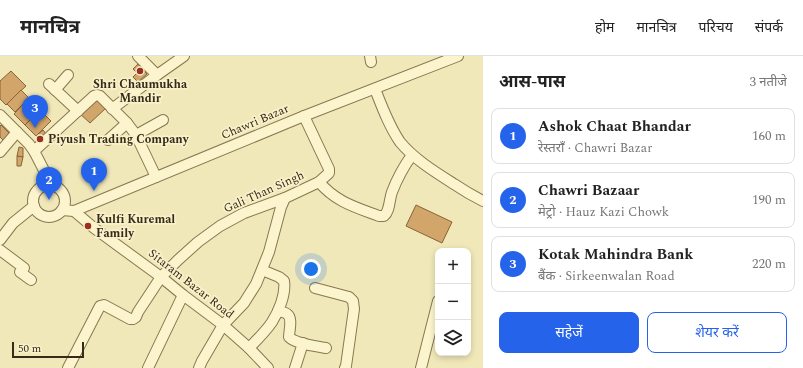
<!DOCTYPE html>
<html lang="hi">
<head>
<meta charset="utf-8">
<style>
	:root { --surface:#fff; --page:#f6f6f6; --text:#222; --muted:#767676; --line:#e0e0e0; --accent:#2563eb }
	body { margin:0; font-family:Spectral,"Noto Sans Devanagari",serif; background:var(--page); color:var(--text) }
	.controls { position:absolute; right:12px; bottom:12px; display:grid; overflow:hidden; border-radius:8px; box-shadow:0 2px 6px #0003 }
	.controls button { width:36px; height:36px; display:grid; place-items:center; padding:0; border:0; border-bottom:1px solid var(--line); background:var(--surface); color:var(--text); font:20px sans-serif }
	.scale { position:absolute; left:12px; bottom:10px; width:72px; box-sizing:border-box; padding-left:4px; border:2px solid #352b19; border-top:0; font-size:11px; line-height:14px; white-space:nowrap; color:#352b19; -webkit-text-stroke:3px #f8f1c9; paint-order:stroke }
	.you { position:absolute; left:311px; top:213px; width:14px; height:14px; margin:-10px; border:3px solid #fff; border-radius:50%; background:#1a73e8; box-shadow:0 0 0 6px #1a73e833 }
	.badge { display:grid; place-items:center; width:26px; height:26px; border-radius:50%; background:var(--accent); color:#fff; font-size:13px; font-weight:700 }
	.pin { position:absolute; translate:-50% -33px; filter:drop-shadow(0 1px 2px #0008) }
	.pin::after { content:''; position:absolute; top:21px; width:14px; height:12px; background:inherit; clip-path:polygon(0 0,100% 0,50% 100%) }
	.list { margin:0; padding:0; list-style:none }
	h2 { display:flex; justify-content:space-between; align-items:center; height:52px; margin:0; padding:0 16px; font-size:17px }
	h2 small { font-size:13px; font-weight:400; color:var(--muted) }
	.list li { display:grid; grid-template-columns:26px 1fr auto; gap:12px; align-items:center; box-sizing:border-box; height:56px; margin:0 8px 8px; padding:0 8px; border:1px solid var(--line); border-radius:8px }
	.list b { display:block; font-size:15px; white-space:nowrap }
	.list p { margin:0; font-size:13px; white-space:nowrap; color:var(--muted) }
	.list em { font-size:13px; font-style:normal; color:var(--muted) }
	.actions { display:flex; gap:8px; padding:12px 16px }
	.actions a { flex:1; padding:9px 0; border:1px solid var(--accent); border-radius:8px; text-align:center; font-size:14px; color:var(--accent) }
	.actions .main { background:var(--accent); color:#fff }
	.icon { flex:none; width:22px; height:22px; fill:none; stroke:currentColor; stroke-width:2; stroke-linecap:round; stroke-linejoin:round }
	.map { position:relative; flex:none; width:483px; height:312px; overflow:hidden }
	header { display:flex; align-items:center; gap:24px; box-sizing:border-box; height:56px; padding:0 20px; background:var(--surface); border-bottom:1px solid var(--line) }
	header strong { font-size:19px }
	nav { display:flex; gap:22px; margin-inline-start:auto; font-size:14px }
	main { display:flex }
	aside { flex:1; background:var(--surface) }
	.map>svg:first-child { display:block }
	.building { fill:#d2a56b; stroke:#886337 }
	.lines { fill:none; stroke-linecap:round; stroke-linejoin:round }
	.minor-casing { stroke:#877753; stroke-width:12 }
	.minor { stroke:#fbf4cc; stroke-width:10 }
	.poi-dot { fill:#9a301f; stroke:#f8f1c9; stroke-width:1.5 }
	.labels { text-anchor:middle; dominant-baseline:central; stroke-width:3.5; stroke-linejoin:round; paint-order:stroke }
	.poi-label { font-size:12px; font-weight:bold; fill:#352b19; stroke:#f8f1c9; text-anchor:start }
	.street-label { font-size:12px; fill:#352b19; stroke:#f8f1c9 }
</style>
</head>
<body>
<header>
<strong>मानचित्र</strong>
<nav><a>होम</a><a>मानचित्र</a><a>परिचय</a><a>संपर्क</a></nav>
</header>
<main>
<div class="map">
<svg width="483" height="312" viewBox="0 0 483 312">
	<rect width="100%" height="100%" fill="#f0e8b9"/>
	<g class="building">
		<path d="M 138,8 L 147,18 L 138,26 L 133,21 L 137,17 L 133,13 Z"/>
		<path d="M 11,15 L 26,30 L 6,49 L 0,43 L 0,25 Z"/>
		<path d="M 21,34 L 29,42 L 15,56 L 7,48 Z"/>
		<path d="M 94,40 L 106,52 L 90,67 L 78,56 Z"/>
		<path d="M 29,42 L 40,54 L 25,69 L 14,58 Z"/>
		<path d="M 40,54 L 51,65 L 36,80 L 25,69 Z"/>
		<path d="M 1,69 L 12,80 L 5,86 L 0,81 L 0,70 Z"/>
		<path d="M 43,74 L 48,80 L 42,86 L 36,80 Z"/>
		<path d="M 19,91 L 23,92 L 23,101 L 17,100 Z"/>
		<path d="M 17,100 L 23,101 L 21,110 L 17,110 Z"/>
		<path d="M 416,149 L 452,166 L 442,187 L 406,170 Z"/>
	</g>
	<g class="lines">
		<g class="minor-casing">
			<g id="minor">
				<path d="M 138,0 L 157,19"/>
				<path d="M 370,0 L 371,6"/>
				<path d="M 49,28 L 78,55"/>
				<path d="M 375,33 C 382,51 389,70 400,86 C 414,103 435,116 454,128 C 463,134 473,140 483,145"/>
				<path d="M 55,34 L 68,19"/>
				<path d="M 112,53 L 157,19 L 184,0"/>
				<path d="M 0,59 L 29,88 L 34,95 L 52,130"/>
				<path d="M 136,79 L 163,64"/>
				<path d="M 108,84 L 127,67"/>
				<path d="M 34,95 L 94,40 L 97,39 L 100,40 L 127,67 L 136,79 L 156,121"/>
				<path d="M 0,96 L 17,76"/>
				<path d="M 319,126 C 336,146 355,151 379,160 L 384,160 C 390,155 389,144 392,136 C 397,123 404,110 412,99"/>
				<circle cx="49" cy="145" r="16"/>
				<path d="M 62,154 L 74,155 L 304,60 L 458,0"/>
				<path d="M 74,155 L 94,172 L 161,221 L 183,239 L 223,269 L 249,292 L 268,312"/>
				<path d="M 0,184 L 13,167 L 34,150"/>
				<path d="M 0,194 L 24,212 L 20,216 L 31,224"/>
				<path d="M 315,232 L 349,241 L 353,245 L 354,253 L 346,310 L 345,312"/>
				<path d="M 278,255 C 281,256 285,256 287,258 C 293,262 289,275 289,281 C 296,288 316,290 326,292"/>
				<path d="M 249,292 C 257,284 266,275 272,266 C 279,255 286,238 284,225 L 279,221 L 262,214"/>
				<path d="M 68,312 L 100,250 L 104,249 L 130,263 L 133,263 L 136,261 L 138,256 L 161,221 L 178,204 L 198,186 L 220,170 L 244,157 L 285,142 L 319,126 L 329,117 L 329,113 L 304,60"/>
				<path d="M 148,312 L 183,239"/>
				<path d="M 199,312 L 202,305 L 223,269 L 244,247 L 256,228 L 269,196 L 281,151 L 285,142"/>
				<path d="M 295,312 L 303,287"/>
				<path d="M 421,312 L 438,245"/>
			</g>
		</g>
		<use href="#minor" class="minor"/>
	</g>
	<g class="poi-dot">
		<circle cx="140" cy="15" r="4"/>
		<circle cx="40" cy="83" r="4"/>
		<circle cx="88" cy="170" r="4"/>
	</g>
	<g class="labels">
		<g class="poi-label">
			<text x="140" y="28" text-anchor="middle">Shri Chaumukha<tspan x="140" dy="14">Mandir</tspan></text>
			<text x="48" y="83">Piyush Trading Company</text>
			<text x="96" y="163">Kulfi Kuremal<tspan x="96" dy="14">Family</tspan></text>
		</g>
		<g class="street-label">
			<text transform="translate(255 66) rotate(-23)">Chawri Bazar</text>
			<text transform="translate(264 136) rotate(-24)">Gali Than Singh</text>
			<text transform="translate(191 228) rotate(38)">Sitaram Bazar Road</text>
		</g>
	</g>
</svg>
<div class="controls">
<button>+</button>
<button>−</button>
<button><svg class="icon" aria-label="layers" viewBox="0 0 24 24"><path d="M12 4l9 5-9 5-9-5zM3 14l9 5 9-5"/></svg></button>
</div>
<div class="scale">50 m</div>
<div class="you"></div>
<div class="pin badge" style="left:94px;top:135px">1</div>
<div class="pin badge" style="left:49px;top:144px">2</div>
<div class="pin badge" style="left:35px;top:72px">3</div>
</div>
<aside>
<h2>आस-पास<small>3 नतीजे</small></h2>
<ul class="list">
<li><span class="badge">1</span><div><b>Ashok Chaat Bhandar</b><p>रेस्तराँ · Chawri Bazar</p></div><em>160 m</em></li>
<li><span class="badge">2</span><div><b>Chawri Bazaar</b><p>मेट्रो · Hauz Kazi Chowk</p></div><em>190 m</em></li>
<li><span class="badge">3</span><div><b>Kotak Mahindra Bank</b><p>बैंक · Sirkeenwalan Road</p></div><em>220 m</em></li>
</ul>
<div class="actions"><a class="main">सहेजें</a><a>शेयर करें</a></div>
</aside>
</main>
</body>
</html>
